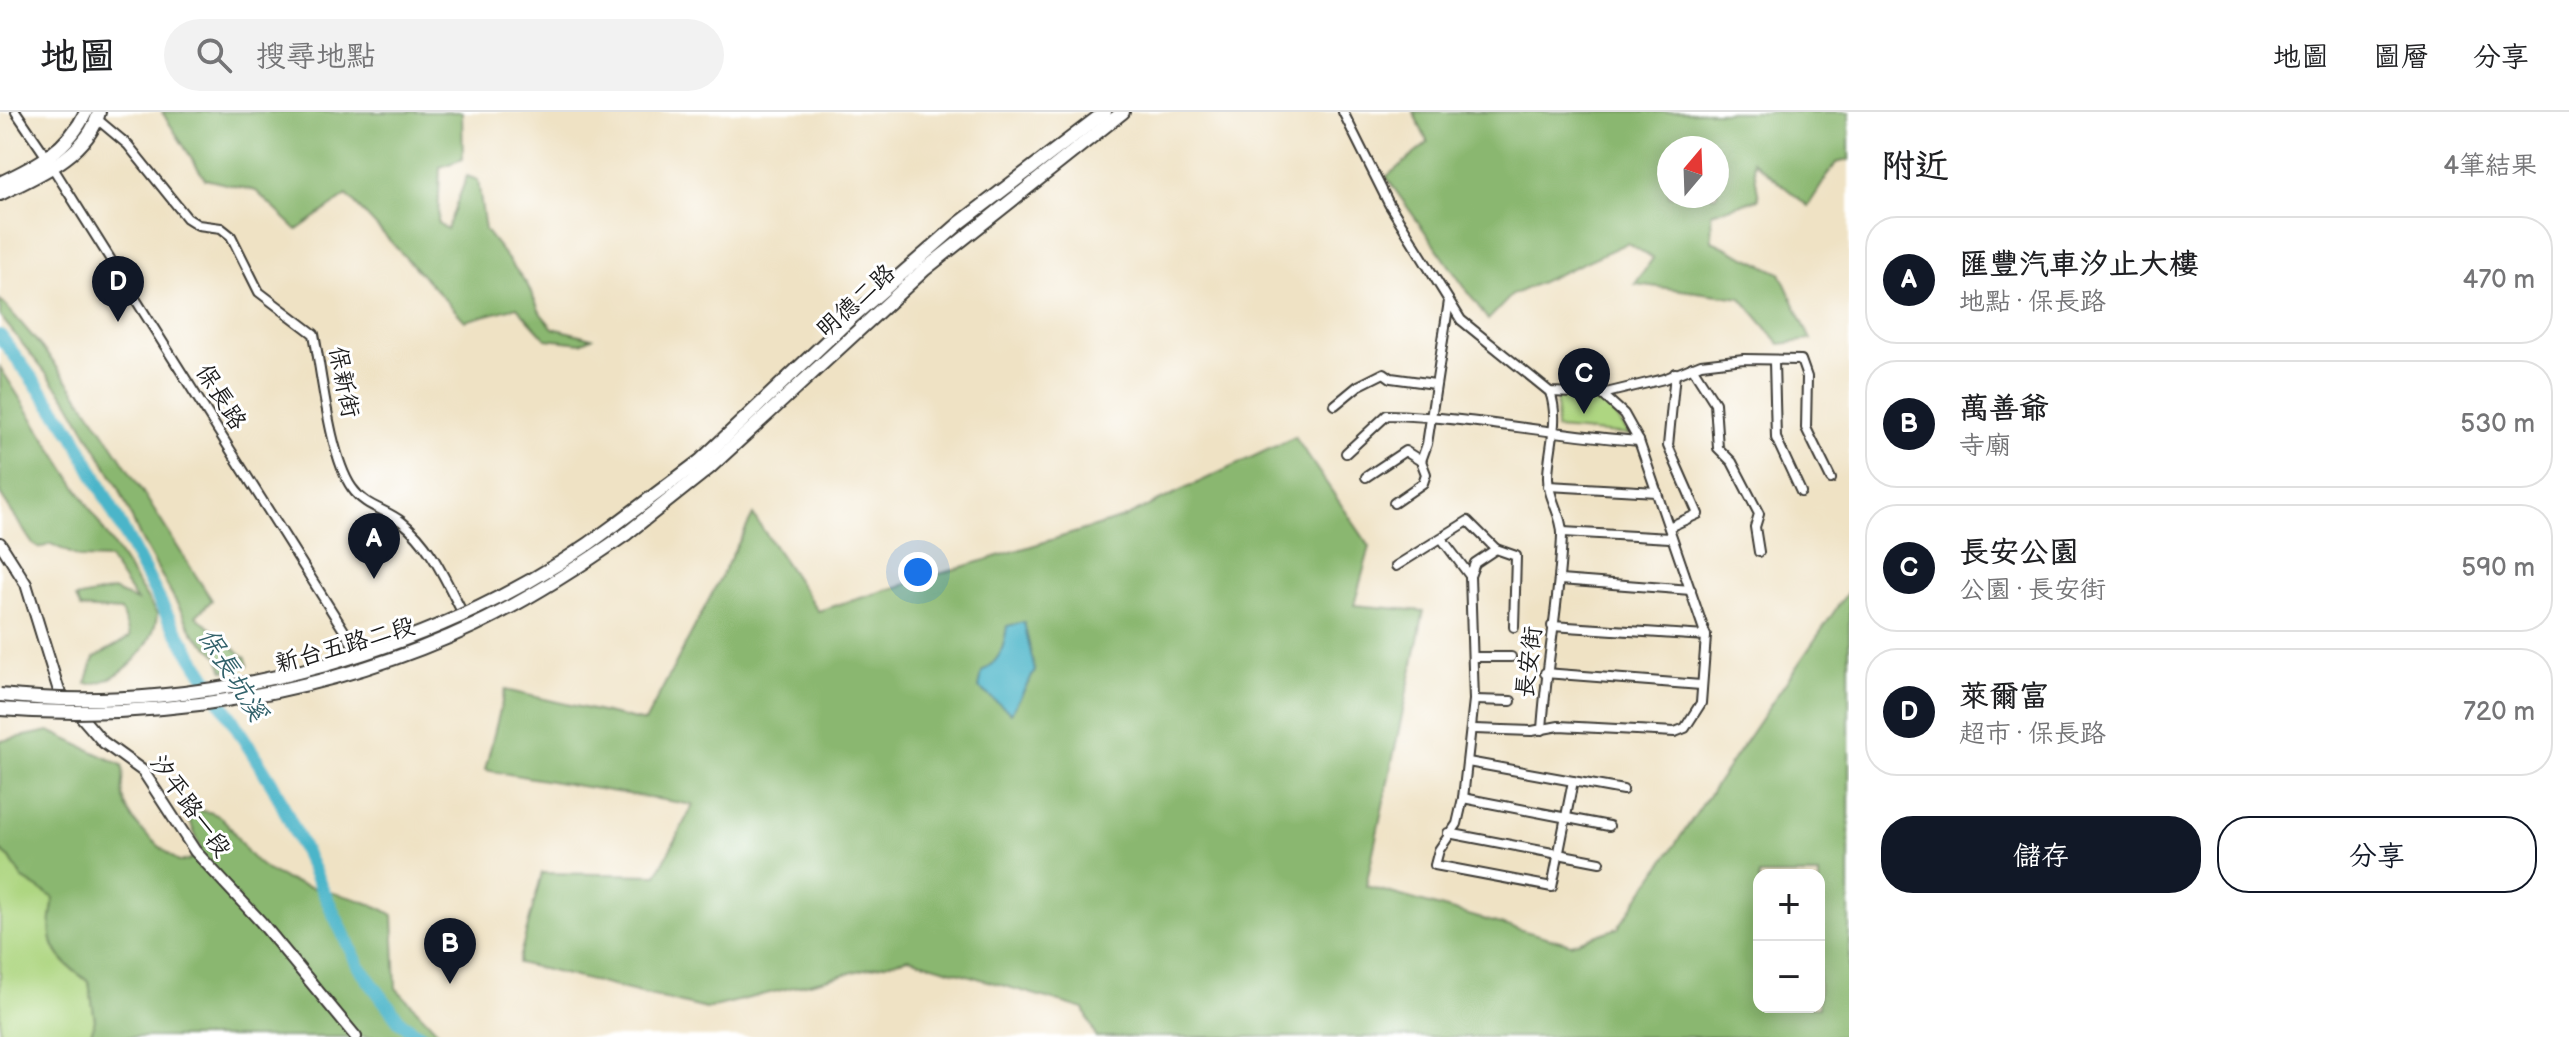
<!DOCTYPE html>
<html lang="zh-TW">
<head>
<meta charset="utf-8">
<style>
	:root { --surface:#fff; --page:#f2f2f2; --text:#202124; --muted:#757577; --line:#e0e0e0; --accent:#111827 }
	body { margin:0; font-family:"Balsamiq Sans","LXGW WenKai TC",sans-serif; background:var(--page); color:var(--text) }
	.controls { position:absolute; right:24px; bottom:24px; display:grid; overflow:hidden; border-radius:16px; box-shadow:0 4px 20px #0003 }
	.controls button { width:72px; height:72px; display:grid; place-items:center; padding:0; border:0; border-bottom:2px solid var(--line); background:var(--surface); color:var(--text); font:40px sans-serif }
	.compass { position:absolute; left:1657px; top:24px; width:72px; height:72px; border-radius:50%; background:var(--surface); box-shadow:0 4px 20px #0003; rotate:19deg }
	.you { position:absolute; left:918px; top:460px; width:28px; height:28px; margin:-20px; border:6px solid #fff; border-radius:50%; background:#1a73e8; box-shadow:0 0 0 12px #1a73e833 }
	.badge { display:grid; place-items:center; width:52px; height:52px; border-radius:50%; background:var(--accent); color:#fff; font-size:26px; font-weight:700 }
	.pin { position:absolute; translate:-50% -66px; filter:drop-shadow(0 2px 4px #0008) }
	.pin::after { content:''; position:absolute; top:42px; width:28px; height:24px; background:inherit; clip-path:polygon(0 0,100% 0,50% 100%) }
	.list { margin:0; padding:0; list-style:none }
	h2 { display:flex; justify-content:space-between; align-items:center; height:104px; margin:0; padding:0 32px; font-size:34px }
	h2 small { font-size:26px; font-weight:400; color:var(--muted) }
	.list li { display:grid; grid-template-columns:52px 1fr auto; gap:24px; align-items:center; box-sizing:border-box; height:128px; margin:0 16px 16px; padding:0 16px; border:2px solid var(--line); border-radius:32px }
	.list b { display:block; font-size:30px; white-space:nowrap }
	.list p { margin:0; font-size:26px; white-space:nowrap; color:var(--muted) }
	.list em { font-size:26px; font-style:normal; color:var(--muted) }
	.actions { display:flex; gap:16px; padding:24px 32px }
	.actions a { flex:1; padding:18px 0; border:2px solid var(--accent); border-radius:32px; text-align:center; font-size:28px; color:var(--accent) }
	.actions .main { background:var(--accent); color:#fff }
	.icon { flex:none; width:44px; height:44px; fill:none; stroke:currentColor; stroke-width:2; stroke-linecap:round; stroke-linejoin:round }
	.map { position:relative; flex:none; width:1849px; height:925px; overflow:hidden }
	header { display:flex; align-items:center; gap:48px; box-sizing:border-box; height:112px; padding:0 40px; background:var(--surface); border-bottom:2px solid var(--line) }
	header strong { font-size:38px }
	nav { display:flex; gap:44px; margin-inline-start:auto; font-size:28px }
	.search { width:560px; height:72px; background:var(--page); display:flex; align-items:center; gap:20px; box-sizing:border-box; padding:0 28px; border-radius:44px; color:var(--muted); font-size:30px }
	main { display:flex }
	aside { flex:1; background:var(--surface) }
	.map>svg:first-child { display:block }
	.green { fill:#aed681; stroke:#65794e; stroke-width:2 }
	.forest { fill:#8ab76f; stroke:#536a46; stroke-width:2; fill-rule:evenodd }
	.water { fill:#4bb5c9; stroke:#346872; stroke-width:2 }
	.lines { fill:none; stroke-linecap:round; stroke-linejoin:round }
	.river { stroke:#4bb5c9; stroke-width:14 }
	.minor-casing { stroke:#3c3a35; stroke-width:12 }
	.tertiary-casing { stroke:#3c3a35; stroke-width:14 }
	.primary-casing { stroke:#3c3a35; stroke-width:16 }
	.minor { stroke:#fff; stroke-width:8 }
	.tertiary { stroke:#fff; stroke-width:10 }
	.primary { stroke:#fff; stroke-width:12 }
	.primary-bridge-casing { stroke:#3c3a35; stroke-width:16; stroke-linecap:butt }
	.primary-bridge { stroke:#fff; stroke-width:12 }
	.labels { text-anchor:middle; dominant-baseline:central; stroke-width:6; stroke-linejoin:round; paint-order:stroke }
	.street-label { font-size:24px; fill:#1c1c1c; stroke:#fff }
	.water-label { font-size:26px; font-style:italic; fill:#31616a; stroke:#fff }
</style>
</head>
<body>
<header>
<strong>地圖</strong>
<div class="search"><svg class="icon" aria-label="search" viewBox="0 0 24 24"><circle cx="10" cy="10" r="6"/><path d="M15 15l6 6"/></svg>搜尋地點</div>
<nav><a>地圖</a><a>圖層</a><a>分享</a></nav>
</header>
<main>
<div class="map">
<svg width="1849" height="925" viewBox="0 0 1849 925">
	<rect width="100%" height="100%" fill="#fff"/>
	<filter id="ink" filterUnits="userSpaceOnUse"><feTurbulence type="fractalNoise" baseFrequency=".0125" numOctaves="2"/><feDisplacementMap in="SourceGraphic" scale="16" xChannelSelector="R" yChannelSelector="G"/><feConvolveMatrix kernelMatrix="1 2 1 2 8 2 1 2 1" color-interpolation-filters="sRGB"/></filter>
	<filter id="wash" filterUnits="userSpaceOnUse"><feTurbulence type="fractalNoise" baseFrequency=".006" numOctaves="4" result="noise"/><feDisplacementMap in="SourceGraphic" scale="32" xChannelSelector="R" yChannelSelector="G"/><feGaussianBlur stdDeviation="1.8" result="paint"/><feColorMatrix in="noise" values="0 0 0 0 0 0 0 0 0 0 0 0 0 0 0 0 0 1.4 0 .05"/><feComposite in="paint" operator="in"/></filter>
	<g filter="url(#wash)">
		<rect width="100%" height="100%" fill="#efe2c4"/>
		<g class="green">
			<path d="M 1557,283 L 1600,286 L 1630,323 L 1556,317 Z"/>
			<path d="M 0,738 L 10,746 L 22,766 L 55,786 C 45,832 51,843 89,870 L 95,908 L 90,925 L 0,925 Z"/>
		</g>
		<g class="forest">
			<path d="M 162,0 L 462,0 L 463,47 L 440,55 L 438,111 L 447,117 L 467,64 L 478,68 L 485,118 L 527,172 L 541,202 L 553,216 L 592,226 L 581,231 L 546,227 L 517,195 L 465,209 L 347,83 L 297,118 L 256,79 L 205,67 Z"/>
			<path d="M 1413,0 L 1849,0 L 1849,48 L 1836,51 L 1808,94 L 1753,49 L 1759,87 L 1711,101 L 1712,129 L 1780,161 L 1811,228 L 1780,232 L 1741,186 L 1635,172 L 1653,146 L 1627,131 L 1512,183 L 1488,208 L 1386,65 L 1428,31 ZM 1669,36 L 1717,36 L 1717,84 L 1669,84 Z"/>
			<path d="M 0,188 C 85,277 144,386 212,488 L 196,504 L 246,546 L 248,553 L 224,559 L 218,544 L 194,522 L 140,425 L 119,376 L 69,290 L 0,204 Z"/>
			<path d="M 0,255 L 157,502 C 155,534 120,572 86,572 L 94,546 L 130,525 L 121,499 L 81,496 L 76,486 L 113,478 L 137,489 L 109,447 L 81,446 L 51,432 L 40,436 L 32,431 L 0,382 Z"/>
			<path d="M 1295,325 L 1370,435 L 1354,493 L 1424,499 L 1366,774 L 1571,832 L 1618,816 L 1849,478 L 1849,925 L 1096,925 L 1084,897 L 909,846 L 706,897 L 518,851 L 542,761 L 657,763 L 693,693 L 485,658 L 505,578 L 645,610 L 753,403 L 818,499 L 1123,406 ZM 1759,763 L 1819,763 L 1819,895 L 1759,895 Z"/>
			<path d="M 49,619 L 122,653 C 126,665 121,673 123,684 C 128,713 158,733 179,750 L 189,748 L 201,737 L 189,707 L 193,699 C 233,695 233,732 260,753 C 294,780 354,778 393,803 L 396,876 L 443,925 L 90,925 L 95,908 L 89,870 C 52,843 45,832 54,786 L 22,766 L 10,746 L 0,738 L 0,629 Z"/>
		</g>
		<path class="water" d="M 1024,510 L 1035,559 L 1011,601 L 979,576 L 982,560 C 1001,548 1004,535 1007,514 Z"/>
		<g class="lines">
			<path class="river" d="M 0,224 L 73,322 L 169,507 L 274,675 L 359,855 L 401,911 L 422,925"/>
		</g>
	</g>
	<g filter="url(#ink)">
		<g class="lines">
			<g class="minor-casing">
				<g id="minor">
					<path d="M 16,0 L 48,47"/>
					<path d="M 1343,0 L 1389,92 L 1461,208 L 1550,280 L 1602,282 L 1624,302 L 1639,329 L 1706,524 L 1701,591 L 1685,616 L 1675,620 L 1559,614 L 1532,619 L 1474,617"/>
					<path d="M 97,7 L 128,33 L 187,106 L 198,113 L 221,116 L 231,124 L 259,180 L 314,222 C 322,263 330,345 352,376 C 365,395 386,397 402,410 C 430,432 444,465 460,496"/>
					<path d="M 53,56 L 355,536"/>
					<path d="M 1774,250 L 1776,326 L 1801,380"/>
					<path d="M 1692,255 L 1715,291 L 1718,336 L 1732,350 L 1759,402 L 1755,415 L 1759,440"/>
					<path d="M 1602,282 L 1664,267 L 1701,252 L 1744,247 L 1801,248 L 1807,265 L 1806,316 L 1831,367"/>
					<path d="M 1335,293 L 1358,274 L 1384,261 L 1391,266 L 1435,272"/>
					<path d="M 1346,341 L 1387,303 C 1472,305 1555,323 1639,329"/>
					<path d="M 1421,349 L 1427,332 L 1449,189"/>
					<path d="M 1366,365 L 1405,339 L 1421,349"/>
					<path d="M 1548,374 L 1657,380"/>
					<path d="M 1394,391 L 1423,371 L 1426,362 L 1421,349"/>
					<path d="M 1669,415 L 1698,402 L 1668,334 L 1675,261"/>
					<path d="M 1563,420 L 1670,426"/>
					<path d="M 1442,427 L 1470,464 L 1474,588 L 1463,686 L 1457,712 L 1439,738 L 1435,753 L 1552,775 L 1573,669"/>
					<path d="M 1496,437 L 1516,444 L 1514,515"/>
					<path d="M 1396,454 L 1468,409 L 1496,437 L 1475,451 L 1470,464"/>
					<path d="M 1560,468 L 1691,478"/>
					<path d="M 1552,514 L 1706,524"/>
					<path d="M 1473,545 L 1511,545"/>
					<path d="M 1545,561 L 1701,573"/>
					<path d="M 1474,588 L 1511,589"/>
					<path d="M 1542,618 C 1546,552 1560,488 1562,423 C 1563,404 1547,385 1548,364 C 1549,334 1560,309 1550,280"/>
					<path d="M 1468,650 L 1623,678"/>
					<path d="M 1463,686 L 1609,714"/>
					<path d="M 1448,721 L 1600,750"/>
				</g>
			</g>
			<g class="tertiary-casing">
				<path id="tertiary" d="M 0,431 L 26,472 L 59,579 L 103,630 L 143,659 L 195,739 L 261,810 L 356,925"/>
			</g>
			<g class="primary-casing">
				<g id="primary">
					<path d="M 0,71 C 36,54 68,38 86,0"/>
					<path d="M 0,82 C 36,64 88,44 99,0"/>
					<path d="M 616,412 L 700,349 L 849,208 L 961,110 L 1105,0"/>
					<path d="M 626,422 L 709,356 L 924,158 L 1123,0"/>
				</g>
			</g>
			<use href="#minor" class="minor"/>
			<use href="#tertiary" class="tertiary"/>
			<use href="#primary" class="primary"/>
			<g class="primary-bridge-casing">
				<g id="primary-bridge">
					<path d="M 0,583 C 208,605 450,539 616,412"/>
					<path d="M 0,597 C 158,610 332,581 475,513 C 528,488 579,455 626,422"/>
				</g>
			</g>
			<use href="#primary-bridge" class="primary-bridge"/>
		</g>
	</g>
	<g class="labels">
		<g class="street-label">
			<text transform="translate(856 189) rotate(-42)">明德二路</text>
			<text transform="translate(344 270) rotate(79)">保新街</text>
			<text transform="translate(221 285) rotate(58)">保長路</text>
			<text transform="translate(345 533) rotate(-16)">新台五路二段</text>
			<text transform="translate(1529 550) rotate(-83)">長安街</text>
			<text transform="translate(190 694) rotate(54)">汐平路一段</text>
		</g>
		<g class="water-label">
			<text transform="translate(232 563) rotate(58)">保長坑溪</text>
		</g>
	</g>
</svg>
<div class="controls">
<button>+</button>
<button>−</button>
</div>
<svg class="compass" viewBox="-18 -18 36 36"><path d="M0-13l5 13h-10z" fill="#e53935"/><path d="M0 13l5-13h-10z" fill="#757577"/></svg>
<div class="you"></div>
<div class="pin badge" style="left:374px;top:467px">A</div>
<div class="pin badge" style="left:450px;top:872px">B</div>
<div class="pin badge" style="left:1584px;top:302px">C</div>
<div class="pin badge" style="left:118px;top:210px">D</div>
</div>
<aside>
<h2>附近<small>4筆結果</small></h2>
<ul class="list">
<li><span class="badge">A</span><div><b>匯豐汽車汐止大樓</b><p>地點 · 保長路</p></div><em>470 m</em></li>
<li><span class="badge">B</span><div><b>萬善爺</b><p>寺廟</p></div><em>530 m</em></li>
<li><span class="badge">C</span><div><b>長安公園</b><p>公園 · 長安街</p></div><em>590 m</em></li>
<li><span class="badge">D</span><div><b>萊爾富</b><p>超市 · 保長路</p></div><em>720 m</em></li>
</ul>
<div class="actions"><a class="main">儲存</a><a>分享</a></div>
</aside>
</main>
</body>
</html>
